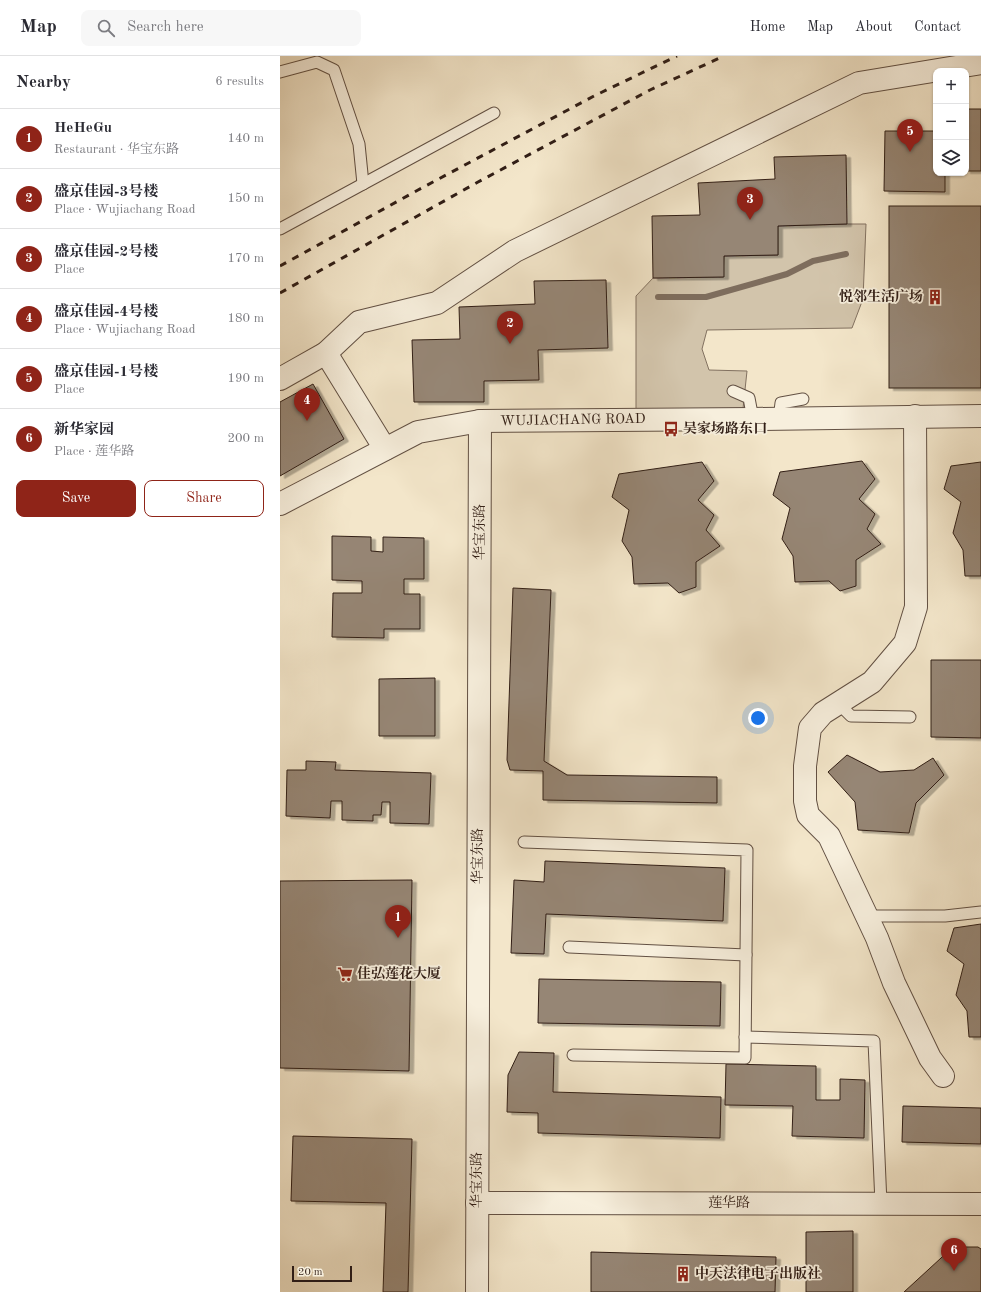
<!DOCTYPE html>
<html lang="en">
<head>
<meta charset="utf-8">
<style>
	:root { --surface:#fff; --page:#f7f7f7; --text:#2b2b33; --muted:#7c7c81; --line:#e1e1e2; --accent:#8f2418 }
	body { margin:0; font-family:"Old Standard TT","Noto Serif SC",serif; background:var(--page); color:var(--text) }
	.controls { position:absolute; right:12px; top:12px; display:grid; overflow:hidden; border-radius:8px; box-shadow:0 1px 3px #0004 }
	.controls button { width:36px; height:36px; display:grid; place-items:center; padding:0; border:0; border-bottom:1px solid var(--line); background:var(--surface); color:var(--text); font:20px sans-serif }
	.scale { position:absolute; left:12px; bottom:10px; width:60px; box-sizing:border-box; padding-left:4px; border:2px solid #311e16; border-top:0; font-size:11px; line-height:14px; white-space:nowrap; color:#311e16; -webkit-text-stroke:3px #f7efdd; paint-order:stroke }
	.you { position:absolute; left:478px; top:662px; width:14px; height:14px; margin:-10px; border:3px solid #fff; border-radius:50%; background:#1a73e8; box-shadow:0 0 0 6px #1a73e833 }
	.badge { display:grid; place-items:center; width:26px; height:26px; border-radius:50%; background:var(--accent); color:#fff; font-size:13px; font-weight:700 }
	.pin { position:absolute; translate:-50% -33px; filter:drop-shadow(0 1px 2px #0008) }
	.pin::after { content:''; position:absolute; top:21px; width:14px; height:12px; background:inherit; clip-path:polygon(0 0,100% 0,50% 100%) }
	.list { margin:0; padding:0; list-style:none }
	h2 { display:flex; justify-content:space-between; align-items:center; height:52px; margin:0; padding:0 16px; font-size:17px }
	h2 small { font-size:13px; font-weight:400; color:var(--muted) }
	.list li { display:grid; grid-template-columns:26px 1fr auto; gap:12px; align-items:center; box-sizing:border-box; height:60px; padding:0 16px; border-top:1px solid var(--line) }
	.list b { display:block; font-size:15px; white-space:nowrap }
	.list p { margin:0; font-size:13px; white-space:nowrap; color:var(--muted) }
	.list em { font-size:13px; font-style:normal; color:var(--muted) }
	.actions { display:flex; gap:8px; padding:12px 16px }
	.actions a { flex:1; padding:9px 0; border:1px solid var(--accent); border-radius:8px; text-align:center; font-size:14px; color:var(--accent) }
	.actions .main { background:var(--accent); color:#fff }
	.icon { flex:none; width:22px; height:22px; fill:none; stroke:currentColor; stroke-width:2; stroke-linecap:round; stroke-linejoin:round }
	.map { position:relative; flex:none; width:701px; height:1236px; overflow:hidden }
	header { display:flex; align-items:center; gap:24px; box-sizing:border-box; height:56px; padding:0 20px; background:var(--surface); border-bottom:1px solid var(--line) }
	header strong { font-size:19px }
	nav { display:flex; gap:22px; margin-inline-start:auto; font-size:14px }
	.search { width:280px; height:36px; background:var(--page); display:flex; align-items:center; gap:10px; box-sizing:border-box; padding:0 14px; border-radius:8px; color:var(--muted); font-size:15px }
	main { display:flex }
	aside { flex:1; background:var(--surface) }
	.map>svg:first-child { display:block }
	.green { fill:#d2c4ab; stroke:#827160 }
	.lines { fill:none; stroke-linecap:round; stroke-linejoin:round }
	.stream { stroke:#7e6d5d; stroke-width:6 }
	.building { fill:#968674; stroke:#311e16; filter:url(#shadow) }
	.service-casing { stroke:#625043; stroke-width:13 }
	.minor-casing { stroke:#625043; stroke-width:24 }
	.tertiary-casing { stroke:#625043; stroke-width:24 }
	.service { stroke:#f7efdd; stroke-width:11 }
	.minor { stroke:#f7efdd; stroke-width:22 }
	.tertiary { stroke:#f7efdd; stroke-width:22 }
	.rail { stroke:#311e16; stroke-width:3; stroke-dasharray:7 7; stroke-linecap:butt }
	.labels { text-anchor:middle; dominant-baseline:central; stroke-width:3.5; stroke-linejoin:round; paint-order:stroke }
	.poi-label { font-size:14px; font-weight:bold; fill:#311e16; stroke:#f7efdd; text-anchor:start }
	.street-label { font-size:14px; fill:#311e16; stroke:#f7efdd }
</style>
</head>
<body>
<header>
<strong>Map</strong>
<div class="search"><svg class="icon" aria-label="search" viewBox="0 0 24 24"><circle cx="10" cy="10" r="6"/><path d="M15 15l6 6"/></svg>Search here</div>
<nav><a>Home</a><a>Map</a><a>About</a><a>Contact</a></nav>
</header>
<main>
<aside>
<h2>Nearby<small>6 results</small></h2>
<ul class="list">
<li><span class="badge">1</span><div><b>HeHeGu</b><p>Restaurant · 华宝东路</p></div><em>140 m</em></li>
<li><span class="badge">2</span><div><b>盛京佳园-3号楼</b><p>Place · Wujiachang Road</p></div><em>150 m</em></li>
<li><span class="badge">3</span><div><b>盛京佳园-2号楼</b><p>Place</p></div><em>170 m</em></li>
<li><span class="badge">4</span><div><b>盛京佳园-4号楼</b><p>Place · Wujiachang Road</p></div><em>180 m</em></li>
<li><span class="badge">5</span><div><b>盛京佳园-1号楼</b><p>Place</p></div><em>190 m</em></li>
<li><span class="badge">6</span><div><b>新华家园</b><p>Place · 莲华路</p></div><em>200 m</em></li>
</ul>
<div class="actions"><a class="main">Save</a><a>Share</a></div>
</aside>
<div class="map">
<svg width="701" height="1236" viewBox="0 0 701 1236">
	<defs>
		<filter id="shadow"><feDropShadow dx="4.5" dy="2.5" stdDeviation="0" flood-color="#0004"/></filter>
	</defs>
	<rect width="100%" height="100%" fill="#f3e6ca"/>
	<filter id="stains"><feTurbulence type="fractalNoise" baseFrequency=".005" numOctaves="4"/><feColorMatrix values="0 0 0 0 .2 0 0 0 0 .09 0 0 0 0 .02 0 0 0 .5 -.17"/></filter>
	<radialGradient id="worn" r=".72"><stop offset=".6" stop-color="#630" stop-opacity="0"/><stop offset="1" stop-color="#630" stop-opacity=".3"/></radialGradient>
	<path class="green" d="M 567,168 L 586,168 L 583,243 L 572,272 L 427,274 L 422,293 L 429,314 L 467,315 L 462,362 L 356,363 L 356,240 L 373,222 L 443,221 L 444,200 L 498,199 L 498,170 Z"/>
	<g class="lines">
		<path class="stream" d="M 378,241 L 426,241 L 507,218 L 533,205 L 566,198"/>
	</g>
	<g class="building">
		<rect x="686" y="53" width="15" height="62"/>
		<path d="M 605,75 L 656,75 L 656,117 L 665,117 L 665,136 L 604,135 Z"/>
		<path d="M 566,99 L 567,168 L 498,170 L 498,199 L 444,200 L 444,221 L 373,222 L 372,160 L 420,159 L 418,127 L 495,123 L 494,101 Z"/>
		<rect x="609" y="150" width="92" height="182"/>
		<path d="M 326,224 L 328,292 L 258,294 L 259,324 L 204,325 L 204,346 L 134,346 L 132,284 L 180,283 L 179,251 L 255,248 L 254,225 Z"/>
		<path d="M 33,328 L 64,383 L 0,420 L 0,346 Z"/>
		<path d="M 582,405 L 595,423 L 579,443 L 595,458 L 587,473 L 601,488 L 576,504 L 576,530 L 560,535 L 549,525 L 515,526 L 513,500 L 502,483 L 510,452 L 493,439 L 500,416 Z"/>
		<path d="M 422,406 L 434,425 L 418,444 L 434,459 L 426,474 L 440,490 L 416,506 L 416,531 L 399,537 L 388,527 L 354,528 L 352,501 L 342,485 L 349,454 L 332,441 L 339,418 Z"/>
		<path d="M 701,406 L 701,520 L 685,520 L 683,494 L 673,477 L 681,446 L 664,433 L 671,410 Z"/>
		<path d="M 52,480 L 91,481 L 91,495 L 103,496 L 103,481 L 144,482 L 144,523 L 124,523 L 124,538 L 140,538 L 140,573 L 104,573 L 104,582 L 52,581 L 53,537 L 82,537 L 82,525 L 52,524 Z"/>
		<path d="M 233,532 L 271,534 L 264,705 L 287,719 L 437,721 L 437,747 L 263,744 L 263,715 L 230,714 L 227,704 Z"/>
		<path d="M 651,604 L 701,604 L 701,682 L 651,681 Z"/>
		<path d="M 155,622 L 155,680 L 99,680 L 99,623 Z"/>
		<path d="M 567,699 L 600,716 L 634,714 L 653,702 L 664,719 L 636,747 L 629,777 L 578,774 L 575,746 L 548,716 Z"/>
		<path d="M 26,705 L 56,706 L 55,714 L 151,717 L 149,768 L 110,767 L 110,746 L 102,746 L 101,759 L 93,759 L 93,765 L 62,764 L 62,745 L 51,745 L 50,762 L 6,760 L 7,714 L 26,714 Z"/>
		<path d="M 265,805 L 445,812 L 443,865 L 266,858 L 264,898 L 231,897 L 234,824 L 264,826 Z"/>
		<path d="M 132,824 L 129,1015 L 0,1012 L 0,825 Z"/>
		<path d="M 701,868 L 701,981 L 689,981 L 687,955 L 676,939 L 684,908 L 667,895 L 674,872 Z"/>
		<path d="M 259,923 L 441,926 L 440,970 L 258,967 Z"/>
		<path d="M 239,996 L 274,997 L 273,1036 L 441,1041 L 440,1082 L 258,1077 L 258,1057 L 227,1056 L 228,1019 Z"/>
		<path d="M 446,1008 L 536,1010 L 536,1044 L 560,1044 L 560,1023 L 585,1024 L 584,1082 L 512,1080 L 513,1050 L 445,1049 Z"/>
		<path d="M 623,1050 L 701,1052 L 701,1088 L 622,1086 Z"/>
		<path d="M 13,1080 L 132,1083 L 128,1236 L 103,1236 L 106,1147 L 11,1145 Z"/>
		<path d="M 573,1175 L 573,1236 L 526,1236 L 526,1176 Z"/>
		<path d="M 673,1191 L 698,1191 L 701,1193 L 701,1236 L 624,1236 Z"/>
		<path d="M 311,1196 L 496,1201 L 495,1236 L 311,1236 Z"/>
	</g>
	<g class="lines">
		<g class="service-casing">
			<g id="service">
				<path d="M 0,16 L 37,6 L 54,14 L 79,88 L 83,128"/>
				<path d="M 0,173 L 214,57"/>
				<path d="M 453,335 L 469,342 L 473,363"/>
				<path d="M 499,363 L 501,347 L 523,343"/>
				<path d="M 558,647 L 571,660 L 630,661"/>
				<path d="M 244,786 L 467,794 L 465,1002 L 293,999"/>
				<path d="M 587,860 L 665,860 L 701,856"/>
				<path d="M 289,891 L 466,899"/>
				<path d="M 465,981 L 594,985 L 601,1148"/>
			</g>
		</g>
		<g class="minor-casing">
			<g id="minor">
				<path d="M 46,297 L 105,393"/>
				<path d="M 0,323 L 46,297 L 79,266 L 157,247 L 235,195 L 579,27 L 701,7"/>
				<path d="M 635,360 L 636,551 L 625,587 L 592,626 L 543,657 L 530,672 L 525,710 L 525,745 L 528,759 L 549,780 L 597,882 L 614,927 L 627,954 L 650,1002 L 663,1020"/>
			</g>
		</g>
		<g class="tertiary-casing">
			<g id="tertiary">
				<path d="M 0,448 L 138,376 L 200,365 L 473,363 L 701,360"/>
				<path d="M 197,1147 L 701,1148"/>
				<path d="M 197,1236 L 200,365"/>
			</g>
		</g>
		<use href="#service" class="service"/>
		<use href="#minor" class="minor"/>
		<use href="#tertiary" class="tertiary"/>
		<g class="rail">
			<path d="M 0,210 L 138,134 L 314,40 L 397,0"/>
			<path d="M 0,237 L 198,126 L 370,34 L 444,0"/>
		</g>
	</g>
	<defs>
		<g id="building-bare" transform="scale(1.2)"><path d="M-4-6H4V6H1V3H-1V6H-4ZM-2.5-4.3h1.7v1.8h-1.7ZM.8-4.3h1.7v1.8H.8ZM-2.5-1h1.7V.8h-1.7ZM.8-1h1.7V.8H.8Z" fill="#8f2418" stroke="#f7efdd" stroke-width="2.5" paint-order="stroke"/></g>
		<g id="bus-bare" transform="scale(1.2)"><path d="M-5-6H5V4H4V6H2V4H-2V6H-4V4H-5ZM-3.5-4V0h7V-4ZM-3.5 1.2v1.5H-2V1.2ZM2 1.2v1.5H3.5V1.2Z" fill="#8f2418" stroke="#f7efdd" stroke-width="2.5" paint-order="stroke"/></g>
		<g id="supermarket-bare" transform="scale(1.2)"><path d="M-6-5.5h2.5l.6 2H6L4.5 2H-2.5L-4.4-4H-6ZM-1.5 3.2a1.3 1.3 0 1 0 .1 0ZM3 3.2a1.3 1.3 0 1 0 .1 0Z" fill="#8f2418" stroke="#f7efdd" stroke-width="2.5" paint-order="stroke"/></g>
	</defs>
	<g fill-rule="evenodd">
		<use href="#building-bare" x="655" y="241"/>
		<use href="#bus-bare" x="391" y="373"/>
		<use href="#supermarket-bare" x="65" y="918"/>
		<use href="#building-bare" x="403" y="1218"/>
	</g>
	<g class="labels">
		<g class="poi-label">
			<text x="643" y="241" text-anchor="end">悦邻生活广场</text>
			<text x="403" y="373">吴家场路东口</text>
			<text x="77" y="918">佳弘莲花大厦</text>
			<text x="415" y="1218">中天法律电子出版社</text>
		</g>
		<g class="street-label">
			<text transform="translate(293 364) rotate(-1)">WUJIACHANG ROAD</text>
			<text transform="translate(200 476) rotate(-90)">华宝东路</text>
			<text transform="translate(198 800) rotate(-90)">华宝东路</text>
			<text transform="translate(197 1124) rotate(-90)">华宝东路</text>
			<text x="449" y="1147">莲华路</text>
		</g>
	</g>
	<rect width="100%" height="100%" filter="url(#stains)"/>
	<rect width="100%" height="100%" fill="url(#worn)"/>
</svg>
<div class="controls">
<button>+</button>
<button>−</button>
<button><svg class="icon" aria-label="layers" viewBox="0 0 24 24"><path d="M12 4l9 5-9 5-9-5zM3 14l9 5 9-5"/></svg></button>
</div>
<div class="scale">20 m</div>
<div class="you"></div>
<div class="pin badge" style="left:118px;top:882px">1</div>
<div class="pin badge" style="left:230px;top:288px">2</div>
<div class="pin badge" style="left:470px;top:164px">3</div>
<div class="pin badge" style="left:27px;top:365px">4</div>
<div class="pin badge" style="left:630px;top:96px">5</div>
<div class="pin badge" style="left:674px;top:1215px">6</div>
</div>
</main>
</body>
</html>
